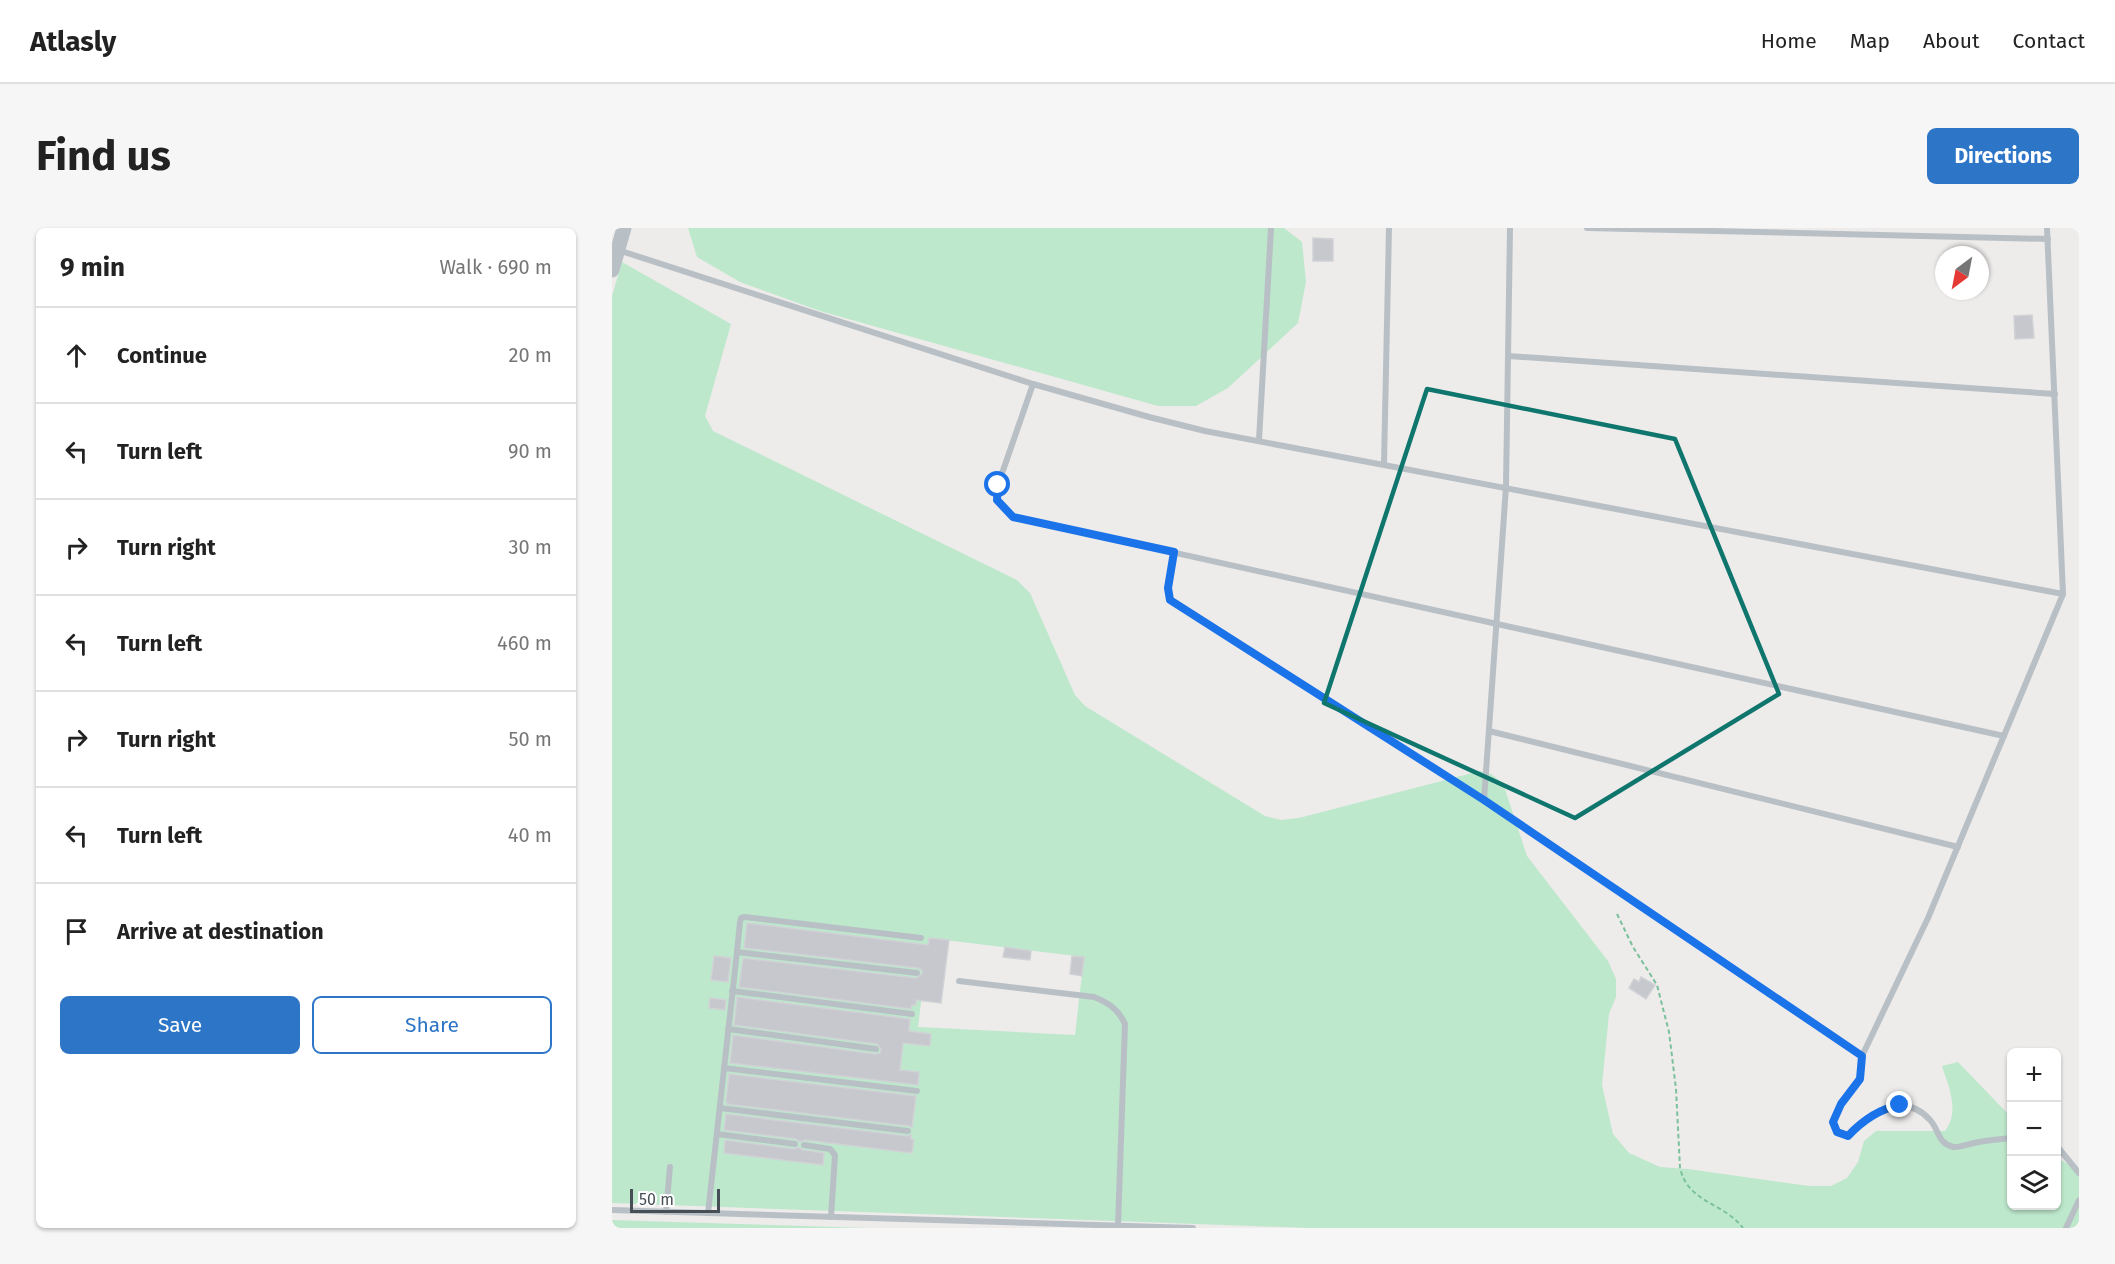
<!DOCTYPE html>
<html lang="en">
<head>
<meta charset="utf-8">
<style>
	:root { --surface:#fff; --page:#f6f6f6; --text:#222; --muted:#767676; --line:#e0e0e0; --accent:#2d75c6 }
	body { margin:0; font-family:"Fira Sans",sans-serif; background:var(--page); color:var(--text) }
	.controls { position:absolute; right:18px; bottom:18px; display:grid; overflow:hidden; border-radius:9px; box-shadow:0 2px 4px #0004 }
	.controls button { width:54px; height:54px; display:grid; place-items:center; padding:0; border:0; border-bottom:2px solid var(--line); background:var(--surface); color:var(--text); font:30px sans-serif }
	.compass { position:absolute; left:1323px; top:18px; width:54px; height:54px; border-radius:50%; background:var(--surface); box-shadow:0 2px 4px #0004; rotate:212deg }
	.scale { position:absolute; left:18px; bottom:15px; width:90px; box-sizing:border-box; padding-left:6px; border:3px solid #464f56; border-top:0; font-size:16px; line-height:21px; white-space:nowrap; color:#464f56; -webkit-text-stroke:4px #fff; paint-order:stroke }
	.stop { position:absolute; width:18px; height:18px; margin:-14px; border:4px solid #1a73e8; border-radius:50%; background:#fff }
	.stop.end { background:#1a73e8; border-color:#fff; box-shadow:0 2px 6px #0008 }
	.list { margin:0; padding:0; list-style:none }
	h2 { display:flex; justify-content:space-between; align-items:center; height:78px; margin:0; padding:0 24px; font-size:26px }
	h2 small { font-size:20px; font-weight:400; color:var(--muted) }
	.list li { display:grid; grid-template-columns:39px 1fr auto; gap:18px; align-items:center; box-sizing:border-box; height:96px; padding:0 24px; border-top:2px solid var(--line) }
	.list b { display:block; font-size:22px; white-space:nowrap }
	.list em { font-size:20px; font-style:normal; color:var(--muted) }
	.actions { display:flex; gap:12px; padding:18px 24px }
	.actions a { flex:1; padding:14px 0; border:2px solid var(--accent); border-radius:9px; text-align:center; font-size:21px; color:var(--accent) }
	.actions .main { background:var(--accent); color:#fff }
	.icon { flex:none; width:33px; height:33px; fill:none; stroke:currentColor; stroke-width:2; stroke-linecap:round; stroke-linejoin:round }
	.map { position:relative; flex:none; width:1467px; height:1000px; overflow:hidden; border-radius:9px }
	header { display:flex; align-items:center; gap:36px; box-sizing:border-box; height:84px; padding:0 30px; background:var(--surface); border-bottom:2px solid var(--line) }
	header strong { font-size:28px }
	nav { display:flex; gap:33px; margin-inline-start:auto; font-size:21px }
	.intro { display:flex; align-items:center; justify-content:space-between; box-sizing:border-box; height:144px; padding:0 36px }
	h1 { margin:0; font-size:42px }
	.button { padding:15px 27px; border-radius:9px; background:var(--accent); color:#fff; font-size:21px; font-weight:700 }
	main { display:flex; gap:36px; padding:0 36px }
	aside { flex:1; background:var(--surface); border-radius:9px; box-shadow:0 2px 4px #0004 }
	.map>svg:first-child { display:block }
	.green { fill:#bde8cc; fill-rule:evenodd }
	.building { fill:#c6c8ce; stroke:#d0d2d6; stroke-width:1.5 }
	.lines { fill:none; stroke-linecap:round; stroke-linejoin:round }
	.path { stroke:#7ac19c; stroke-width:2; stroke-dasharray:4.5 3; stroke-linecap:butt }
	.service { stroke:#b8c0c6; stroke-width:6 }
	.tertiary { stroke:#b8c0c6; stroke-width:15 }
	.route { stroke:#1a73e8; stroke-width:8 }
	.marked { fill:none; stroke:#0f766e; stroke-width:4.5; stroke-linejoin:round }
</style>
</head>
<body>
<header>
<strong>Atlasly</strong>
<nav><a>Home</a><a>Map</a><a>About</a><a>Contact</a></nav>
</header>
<div class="intro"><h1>Find us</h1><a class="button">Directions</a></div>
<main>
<aside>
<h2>9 min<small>Walk · 690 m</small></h2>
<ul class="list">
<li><svg class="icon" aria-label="ahead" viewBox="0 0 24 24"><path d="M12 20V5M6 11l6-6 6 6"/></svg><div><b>Continue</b></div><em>20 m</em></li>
<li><svg class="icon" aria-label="left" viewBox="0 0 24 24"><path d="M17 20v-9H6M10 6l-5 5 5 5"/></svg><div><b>Turn left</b></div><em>90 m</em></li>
<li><svg class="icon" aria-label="right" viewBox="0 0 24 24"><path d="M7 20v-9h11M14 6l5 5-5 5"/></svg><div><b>Turn right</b></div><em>30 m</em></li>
<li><svg class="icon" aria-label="left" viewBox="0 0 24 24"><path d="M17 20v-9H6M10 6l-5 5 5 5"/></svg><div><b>Turn left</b></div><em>460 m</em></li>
<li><svg class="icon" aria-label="right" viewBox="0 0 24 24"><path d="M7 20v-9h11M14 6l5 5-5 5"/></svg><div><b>Turn right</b></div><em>50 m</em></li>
<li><svg class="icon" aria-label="left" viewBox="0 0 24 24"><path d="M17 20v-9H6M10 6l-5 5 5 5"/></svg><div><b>Turn left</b></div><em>40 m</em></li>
<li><svg class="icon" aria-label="arrive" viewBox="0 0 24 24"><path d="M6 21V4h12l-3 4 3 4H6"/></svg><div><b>Arrive at destination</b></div></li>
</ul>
<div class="actions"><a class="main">Save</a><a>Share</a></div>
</aside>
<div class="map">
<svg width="1467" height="1000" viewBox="0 0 1467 1000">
	<rect width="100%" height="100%" fill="#eeebeb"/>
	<g class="green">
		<path d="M 76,0 L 672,0 L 690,14 L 694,54 L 686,95 L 616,160 L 584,178 L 546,178 L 208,83 L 128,54 L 85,29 Z"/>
		<path d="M 10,34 L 119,96 L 93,188 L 101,203 L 405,352 L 418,365 L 463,467 L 473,478 L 653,588 L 669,592 L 687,590 L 868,543 L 879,546 L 891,555 L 915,628 L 996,733 L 1004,751 L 1004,769 L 997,786 L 990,857 L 1001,906 L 1017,925 L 1048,939 L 1076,941 L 1197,958 L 1219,958 L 1235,950 L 1246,934 L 1252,913 L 1264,903 L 1333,903 C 1348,883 1337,860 1330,838 L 1346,834 L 1399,889 L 1400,978 L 1444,978 L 1445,930 L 1467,942 L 1467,1000 L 697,1000 L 0,975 L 0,68 ZM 317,710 L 472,729 L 463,807 L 306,799 Z"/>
		<path d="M 0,992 L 258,1000 L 0,1000 Z"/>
	</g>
	<g class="building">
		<path d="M 701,10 L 721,11 L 721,33 L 701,33 Z"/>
		<path d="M 1420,87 L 1422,110 L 1403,111 L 1402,88 Z"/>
		<path d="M 135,695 L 316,717 L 317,710 L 337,712 L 329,775 L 304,772 L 304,777 L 300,777 L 299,781 L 127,759 L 131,730 L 304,750 L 310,746 L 310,742 L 306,740 L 132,720 Z"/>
		<path d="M 393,719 L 419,723 L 418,732 L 391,729 Z"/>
		<path d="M 102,728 L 119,730 L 116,754 L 99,752 Z"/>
		<path d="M 460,728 L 472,729 L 470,748 L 458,746 Z"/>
		<path d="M 1029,749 L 1043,757 L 1034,771 L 1017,760 L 1022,751 L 1027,754 Z"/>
		<path d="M 125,769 L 298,791 L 297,803 L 319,806 L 318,818 L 291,815 L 288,842 L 307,844 L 306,857 L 118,835 L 121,807 L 263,826 L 268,825 L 269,821 L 265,816 L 122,797 Z"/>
		<path d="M 98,770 L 114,772 L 113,782 L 97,780 Z"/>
		<path d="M 117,846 L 304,868 L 300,900 L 297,898 L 115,876 L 114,873 Z"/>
		<path d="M 114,886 L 295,908 L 299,907 L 299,911 L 302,912 L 300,925 L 193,912 L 188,914 L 184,911 L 112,902 Z"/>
		<path d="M 113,912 L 182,921 L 187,919 L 191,922 L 212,925 L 211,937 L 112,925 Z"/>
	</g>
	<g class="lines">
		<path class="path" d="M 1005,686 L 1021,719 L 1045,757 L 1057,804 L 1064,861 L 1068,940 C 1076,975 1111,974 1131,1000"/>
		<g class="service">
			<path d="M 898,0 L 894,259 L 872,572 L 1250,828"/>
			<path d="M 975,0 L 1436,11"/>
			<path d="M 6,22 L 421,156 L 537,189 L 593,203 L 1451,366"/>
			<path d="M 896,128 L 1443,166"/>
			<path d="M 421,156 L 386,257 L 385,272 L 401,289 L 1392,508"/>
			<path d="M 647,212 L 659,0"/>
			<path d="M 772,236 L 777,0"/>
			<path d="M 562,324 L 556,360 L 558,371 L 872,572"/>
			<path d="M 877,503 L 1346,619"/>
			<path d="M 125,724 L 128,694 L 129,690 L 133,689 L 309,710"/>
			<path d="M 347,753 L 482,769 C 497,775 506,781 513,796 L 506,998"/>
			<path d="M 120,763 L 300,786"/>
			<path d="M 116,801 L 264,821"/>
			<path d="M 112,840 L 305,863"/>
			<path d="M 108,880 L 296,903"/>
			<path d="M 105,906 L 183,916"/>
			<path d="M 1400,910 C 1389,911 1378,912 1367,914 C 1359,915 1348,920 1341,919 C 1325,915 1327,901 1318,892 C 1292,862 1257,887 1236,908 L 1225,905 L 1221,894 L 1229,876 L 1248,851 L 1250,828 L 1316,690 L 1451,366 L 1435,0"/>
			<path d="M 192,917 L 218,921 L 223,927 L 219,989"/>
			<path d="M 1444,917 L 1467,945"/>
			<path d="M 0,982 L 581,1000"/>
			<path d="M 54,984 L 58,939"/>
			<path d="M 96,985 L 125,724 L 305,745"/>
			<path d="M 1454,1000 L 1467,972"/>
		</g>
		<path class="tertiary" d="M 0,42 L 12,0"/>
	</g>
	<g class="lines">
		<path class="route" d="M 386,257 L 385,272 L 401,289 L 562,324 L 556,360 L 558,372 L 872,572 L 1250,828 L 1248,851 L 1229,876 L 1221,894 L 1225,904 L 1236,908 C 1250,893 1267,881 1288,877"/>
	</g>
	<path class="marked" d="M 815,161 L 1063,211 L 1167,466 L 963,590 L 712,475 Z"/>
</svg>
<div class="controls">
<button>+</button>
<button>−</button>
<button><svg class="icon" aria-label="layers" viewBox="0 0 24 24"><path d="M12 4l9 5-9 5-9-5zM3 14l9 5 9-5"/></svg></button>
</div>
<svg class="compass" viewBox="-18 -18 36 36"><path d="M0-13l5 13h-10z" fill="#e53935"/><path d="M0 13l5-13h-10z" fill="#767676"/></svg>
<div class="scale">50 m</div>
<div class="stop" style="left:386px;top:257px"></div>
<div class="stop end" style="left:1288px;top:877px"></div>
</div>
</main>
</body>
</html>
